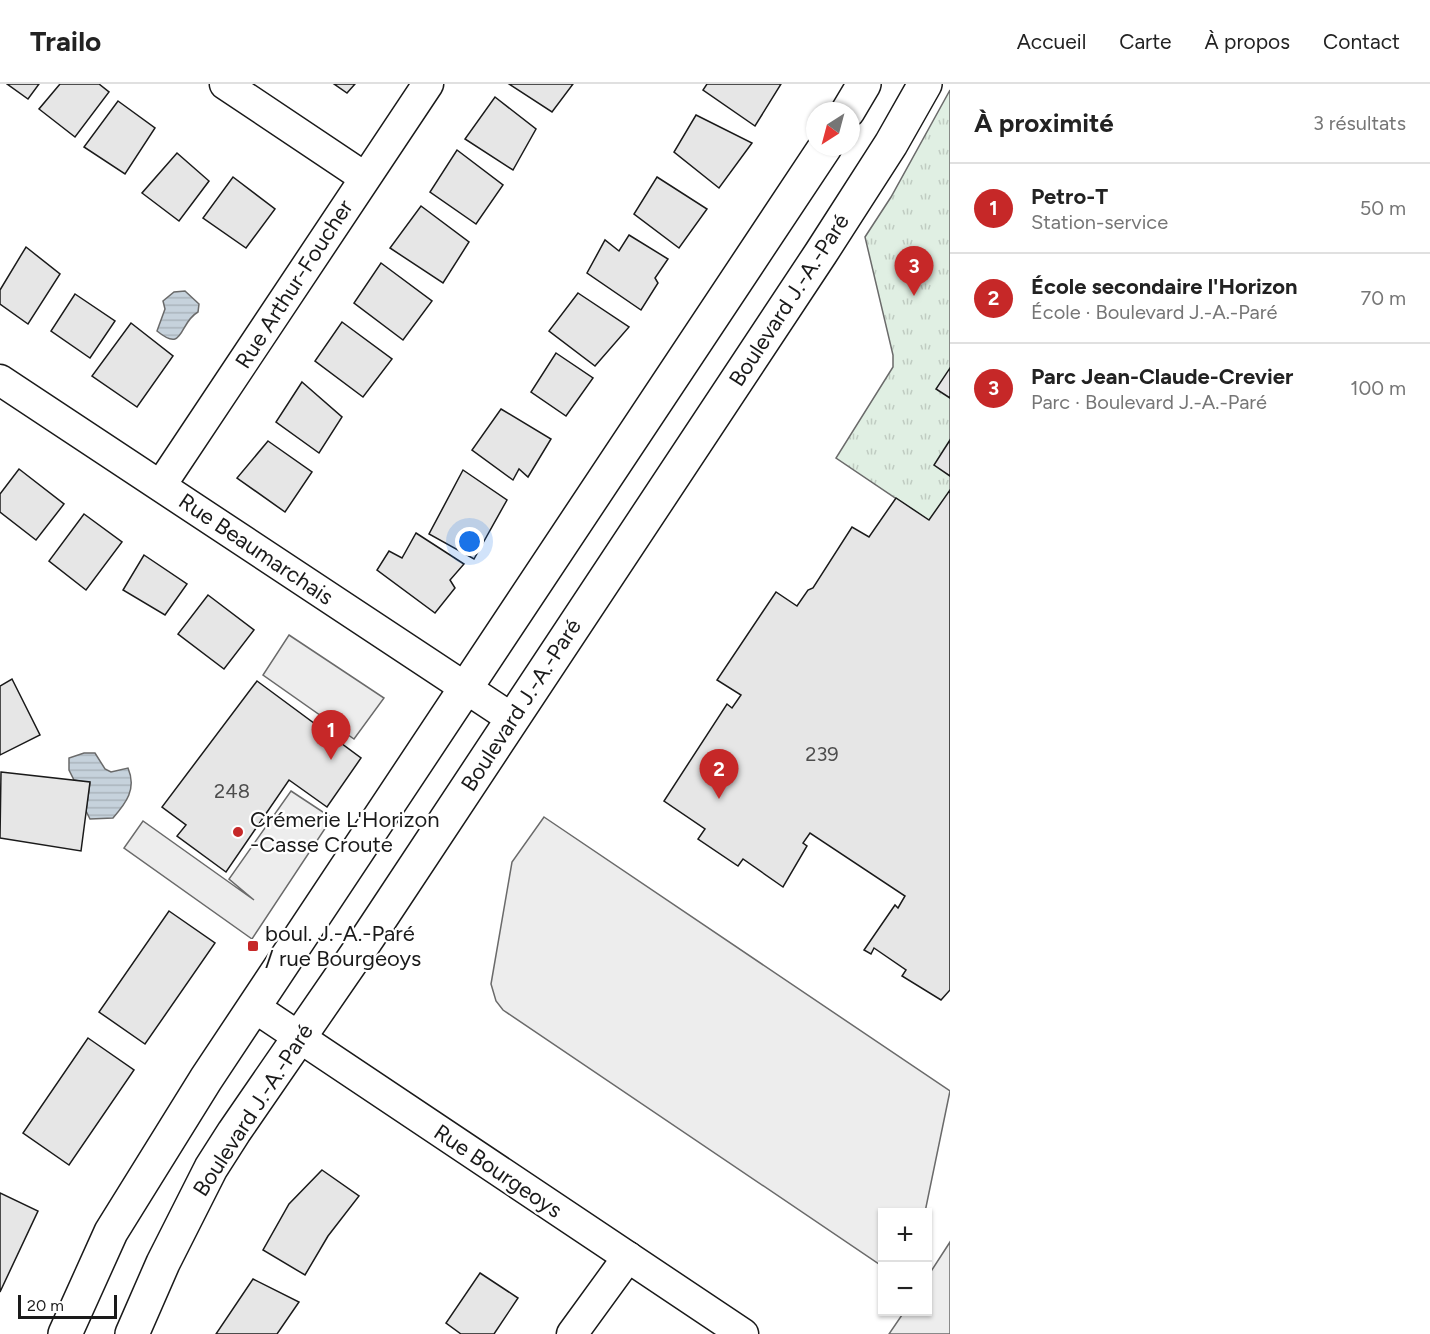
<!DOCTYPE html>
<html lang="fr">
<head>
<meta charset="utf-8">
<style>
	:root { --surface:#fff; --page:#f2f2f2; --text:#222; --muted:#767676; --line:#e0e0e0; --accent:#c62828 }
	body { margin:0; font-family:Figtree,sans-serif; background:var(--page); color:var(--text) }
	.controls { position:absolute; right:18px; bottom:18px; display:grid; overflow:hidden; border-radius:0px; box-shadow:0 2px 4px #0004 }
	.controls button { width:54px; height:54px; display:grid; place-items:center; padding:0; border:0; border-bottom:2px solid var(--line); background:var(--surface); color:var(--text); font:30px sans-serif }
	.compass { position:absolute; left:806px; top:18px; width:54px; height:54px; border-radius:50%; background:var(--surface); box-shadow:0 2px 4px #0004; rotate:216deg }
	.scale { position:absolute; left:18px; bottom:15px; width:99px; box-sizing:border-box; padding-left:6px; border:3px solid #1a1a1a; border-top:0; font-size:16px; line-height:21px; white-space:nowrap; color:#1a1a1a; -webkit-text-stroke:4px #fff; paint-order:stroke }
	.you { position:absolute; left:470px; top:458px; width:21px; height:21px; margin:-15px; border:4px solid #fff; border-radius:50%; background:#1a73e8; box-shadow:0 0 0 9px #1a73e833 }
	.badge { display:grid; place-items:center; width:39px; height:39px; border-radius:50%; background:var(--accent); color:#fff; font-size:20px; font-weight:700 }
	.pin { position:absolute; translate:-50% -50px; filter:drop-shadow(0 2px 3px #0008) }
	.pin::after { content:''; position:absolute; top:32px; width:21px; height:18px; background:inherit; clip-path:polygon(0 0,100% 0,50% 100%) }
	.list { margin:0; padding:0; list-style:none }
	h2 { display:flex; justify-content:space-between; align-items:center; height:78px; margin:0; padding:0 24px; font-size:26px }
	h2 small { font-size:20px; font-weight:400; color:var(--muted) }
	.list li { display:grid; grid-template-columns:39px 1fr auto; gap:18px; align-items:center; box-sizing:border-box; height:90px; padding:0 24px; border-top:2px solid var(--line) }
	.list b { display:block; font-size:22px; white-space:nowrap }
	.list p { margin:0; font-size:20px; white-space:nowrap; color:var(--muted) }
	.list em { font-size:20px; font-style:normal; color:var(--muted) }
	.map { position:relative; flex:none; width:950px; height:1250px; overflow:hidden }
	header { display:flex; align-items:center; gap:36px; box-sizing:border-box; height:84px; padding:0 30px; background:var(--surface); border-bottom:2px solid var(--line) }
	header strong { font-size:28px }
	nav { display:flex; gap:33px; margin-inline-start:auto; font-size:21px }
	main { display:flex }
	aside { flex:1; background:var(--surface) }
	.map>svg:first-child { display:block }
	.park { fill:url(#park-tufts); stroke:#6a6a6a; stroke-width:1.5 }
	.parking { fill:#ededed; stroke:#6a6a6a; stroke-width:1.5 }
	.water { fill:url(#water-rules); stroke:#6a6a6a; stroke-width:1.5 }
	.building { fill:#e6e6e6; stroke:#1a1a1a; stroke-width:1.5 }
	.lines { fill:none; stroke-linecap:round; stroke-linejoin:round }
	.minor-casing { stroke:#1a1a1a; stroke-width:33 }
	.tertiary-casing { stroke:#1a1a1a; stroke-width:36 }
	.minor { stroke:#fff; stroke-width:30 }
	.tertiary { stroke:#fff; stroke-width:33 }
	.poi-dot { fill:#c62828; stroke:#fff; stroke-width:2 }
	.labels { text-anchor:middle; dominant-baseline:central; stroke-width:4.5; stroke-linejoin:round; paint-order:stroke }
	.number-label { font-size:20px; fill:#4d4d4d }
	.street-label { font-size:22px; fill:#1a1a1a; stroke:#fff }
	.poi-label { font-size:22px; fill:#1a1a1a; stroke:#fff; text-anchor:start }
</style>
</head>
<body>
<header>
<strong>Trailo</strong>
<nav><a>Accueil</a><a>Carte</a><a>À propos</a><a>Contact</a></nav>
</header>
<main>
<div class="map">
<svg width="950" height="1250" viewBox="0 0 950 1250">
	<defs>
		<pattern id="park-tufts" width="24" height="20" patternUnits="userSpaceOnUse" patternTransform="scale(1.5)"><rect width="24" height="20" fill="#e0efe3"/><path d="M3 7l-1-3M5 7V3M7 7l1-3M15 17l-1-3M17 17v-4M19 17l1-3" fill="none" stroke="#c0ccc2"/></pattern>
		<pattern id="water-rules" width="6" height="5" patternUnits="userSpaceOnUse" patternTransform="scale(1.5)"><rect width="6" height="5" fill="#c6d2dc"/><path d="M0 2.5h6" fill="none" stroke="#aab4bc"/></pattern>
	</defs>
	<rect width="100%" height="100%" fill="#fff"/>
	<path class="park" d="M 950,6 L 950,451 L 836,374 L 893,283 L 893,271 L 865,153 L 891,113 Z"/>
	<g class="parking">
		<path d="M 289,551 L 384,614 L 354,655 L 263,591 Z"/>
		<path d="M 291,707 L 332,734 L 252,855 L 124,764 L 143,737 L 254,816 L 229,795 Z"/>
		<path d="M 544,733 L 950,1007 L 925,1128 L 882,1128 L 882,1182 L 503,926 L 496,917 L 491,900 L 512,778 Z"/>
		<path d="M 950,1158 L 950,1250 L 889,1250 L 904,1228 L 928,1228 L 928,1192 Z"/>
	</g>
	<g class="water">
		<path d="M 185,207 L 199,220 L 198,228 C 178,239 185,270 157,247 L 165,225 L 163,217 L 174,208 Z"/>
		<path d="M 84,669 L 95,669 L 105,685 L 111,688 L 128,684 C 137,705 126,719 113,734 L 90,735 L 86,727 L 90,699 L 74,696 L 69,686 L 69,674 Z"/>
	</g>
	<g class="building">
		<path d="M 7,0 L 39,0 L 28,15 Z"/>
		<path d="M 60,0 L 99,0 L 109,8 L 75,53 L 39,25 Z"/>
		<path d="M 334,0 L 355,0 L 347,9 Z"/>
		<path d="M 509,0 L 573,0 L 552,28 Z"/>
		<path d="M 707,0 L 781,0 L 755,42 L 703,6 Z"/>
		<path d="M 495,13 L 536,45 L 513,86 L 465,55 Z"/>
		<path d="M 118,17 L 155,44 L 125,90 L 84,63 Z"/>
		<path d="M 696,31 L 752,59 L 719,104 L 674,68 Z"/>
		<path d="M 457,66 L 503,101 L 476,140 L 430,108 Z"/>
		<path d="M 177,69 L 209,97 L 179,137 L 142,109 Z"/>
		<path d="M 233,93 L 275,125 L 246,164 L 203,134 Z"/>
		<path d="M 657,93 L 707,125 L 679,164 L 634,130 Z"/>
		<path d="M 421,122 L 469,158 L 443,199 L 390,164 Z"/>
		<path d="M 629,151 L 668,175 L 655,194 L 658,199 L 641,226 L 587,189 L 605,156 L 619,167 Z"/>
		<path d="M 26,163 L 60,190 L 28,240 L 0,220 L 0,206 Z"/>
		<path d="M 381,179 L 432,217 L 403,256 L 354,219 Z"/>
		<path d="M 578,209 L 629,243 L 595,282 L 549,247 Z"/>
		<path d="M 75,210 L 115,237 L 90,274 L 51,247 Z"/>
		<path d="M 342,238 L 392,275 L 363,313 L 315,277 Z"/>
		<path d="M 131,239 L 173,272 L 137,323 L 92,292 Z"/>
		<path d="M 556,269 L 593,294 L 566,332 L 531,308 Z"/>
		<path d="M 950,284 L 950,314 L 936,305 Z"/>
		<path d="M 302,298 L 342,333 L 319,369 L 276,338 Z"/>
		<path d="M 501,325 L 551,355 L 528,393 L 519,385 L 513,396 L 472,366 Z"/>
		<path d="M 950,356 L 950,392 L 934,381 Z"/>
		<path d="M 268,357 L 312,388 L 285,428 L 237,394 Z"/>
		<path d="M 19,385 L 64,420 L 36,456 L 0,428 L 0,410 Z"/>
		<path d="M 463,386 L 507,416 L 474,475 L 429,450 Z"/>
		<path d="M 950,406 L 950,906 L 941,916 L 902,892 L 906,886 L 874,864 L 871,870 L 864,866 L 895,821 L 898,824 L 905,812 L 810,749 L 803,759 L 807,762 L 783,803 L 743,775 L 738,782 L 698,755 L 705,745 L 664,717 L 727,620 L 732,624 L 741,611 L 717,596 L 776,508 L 797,522 L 808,506 L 813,504 L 852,443 L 869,453 L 896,414 L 929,436 Z"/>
		<path d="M 84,430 L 122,458 L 86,506 L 49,477 Z"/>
		<path d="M 416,449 L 464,480 L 450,496 L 455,504 L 435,529 L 377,486 L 389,467 L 402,474 Z"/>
		<path d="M 144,471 L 187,500 L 165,531 L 123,506 Z"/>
		<path d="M 208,511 L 254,546 L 224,585 L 178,550 Z"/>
		<path d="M 12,595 L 40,651 L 0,671 L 0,602 Z"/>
		<path d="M 257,597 L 361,674 L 327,723 L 289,696 L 226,788 L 177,752 L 186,741 L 162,723 Z"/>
		<path d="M 1,688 L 90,698 L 81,767 L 0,754 Z"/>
		<path d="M 169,827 L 215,859 L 145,960 L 99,928 Z"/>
		<path d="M 88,954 L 134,986 L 69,1081 L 23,1049 Z"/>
		<path d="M 322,1086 L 359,1112 L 328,1152 L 305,1191 L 263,1166 L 289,1120 Z"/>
		<path d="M 0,1109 L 38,1127 L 0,1208 Z"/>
		<path d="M 480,1189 L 518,1214 L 494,1250 L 461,1250 L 446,1239 Z"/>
		<path d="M 253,1195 L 299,1218 L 277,1250 L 216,1250 Z"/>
	</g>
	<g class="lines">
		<g class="minor-casing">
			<g id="minor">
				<path d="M 225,0 L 364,93"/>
				<path d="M 0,296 L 511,634"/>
				<path d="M 161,401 L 428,0"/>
				<path d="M 254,923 L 743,1250"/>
				<path d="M 572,1250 L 628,1173"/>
			</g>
		</g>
		<g class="tertiary-casing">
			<g id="tertiary">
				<path d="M 848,27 L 864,0"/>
				<path d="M 65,1250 L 111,1148 L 206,995 L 825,63"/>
				<path d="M 132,1250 L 163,1179 L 211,1084 L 234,1048 L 369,852 L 821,169 L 891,60 L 925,0"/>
			</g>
		</g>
		<use href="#minor" class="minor"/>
		<use href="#tertiary" class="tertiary"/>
	</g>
	<g class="poi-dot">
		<circle cx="238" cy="748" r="6"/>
		<rect x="247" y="856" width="12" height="12" rx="3"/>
	</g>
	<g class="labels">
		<g class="number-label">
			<text x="822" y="670">239</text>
			<text x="232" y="707">248</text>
		</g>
		<g class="street-label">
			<text transform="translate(294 200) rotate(-57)">Rue Arthur-Foucher</text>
			<text transform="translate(789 216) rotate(-57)">Boulevard J.-A.-Paré</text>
			<text transform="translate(256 465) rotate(34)">Rue Beaumarchais</text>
			<text transform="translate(521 621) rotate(-57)">Boulevard J.-A.-Paré</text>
			<text transform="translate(253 1026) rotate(-57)">Boulevard J.-A.-Paré</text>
			<text transform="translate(498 1087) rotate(34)">Rue Bourgeoys</text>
		</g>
		<g class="poi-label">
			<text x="250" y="735">Crémerie L'Horizon<tspan x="250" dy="25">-Casse Croute</tspan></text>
			<text x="265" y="849">boul. J.-A.-Paré<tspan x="265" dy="25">/ rue Bourgeoys</tspan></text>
		</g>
	</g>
</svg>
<div class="controls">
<button>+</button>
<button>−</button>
</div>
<svg class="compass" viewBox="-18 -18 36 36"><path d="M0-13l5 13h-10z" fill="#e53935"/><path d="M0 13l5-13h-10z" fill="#767676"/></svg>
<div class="scale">20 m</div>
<div class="you"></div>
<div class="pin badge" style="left:331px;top:676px">1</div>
<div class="pin badge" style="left:719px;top:715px">2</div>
<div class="pin badge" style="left:914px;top:212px">3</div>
</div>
<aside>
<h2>À proximité<small>3 résultats</small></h2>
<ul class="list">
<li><span class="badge">1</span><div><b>Petro-T</b><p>Station-service</p></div><em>50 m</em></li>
<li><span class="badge">2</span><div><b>École secondaire l'Horizon</b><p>École · Boulevard J.-A.-Paré</p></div><em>70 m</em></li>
<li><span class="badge">3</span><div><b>Parc Jean-Claude-Crevier</b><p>Parc · Boulevard J.-A.-Paré</p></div><em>100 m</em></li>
</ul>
</aside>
</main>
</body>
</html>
